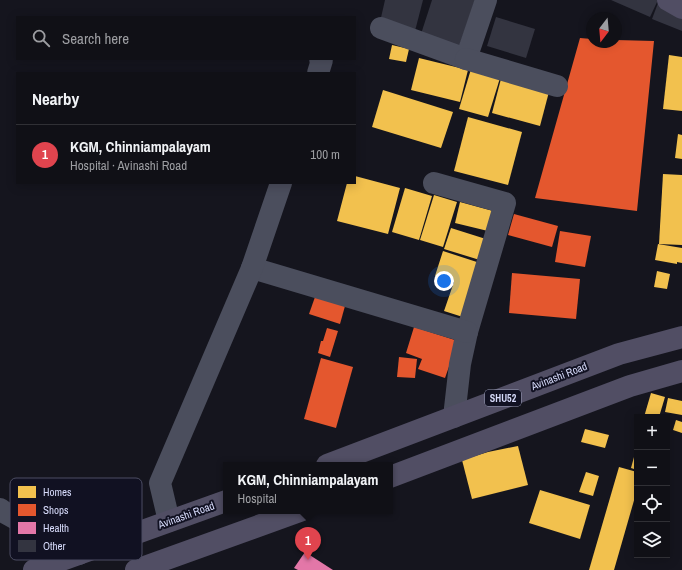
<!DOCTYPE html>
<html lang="en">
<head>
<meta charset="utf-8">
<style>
	:root { --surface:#101016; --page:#19191f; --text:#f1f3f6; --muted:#9c9da1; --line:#303035; --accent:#7c3aed }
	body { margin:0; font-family:"Archivo Narrow",sans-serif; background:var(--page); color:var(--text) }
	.controls { position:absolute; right:12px; bottom:12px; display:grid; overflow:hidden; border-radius:0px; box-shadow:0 2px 10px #0003 }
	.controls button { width:36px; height:36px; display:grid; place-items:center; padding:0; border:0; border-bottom:1px solid var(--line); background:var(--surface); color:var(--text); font:20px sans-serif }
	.compass { position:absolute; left:586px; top:12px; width:36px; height:36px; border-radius:50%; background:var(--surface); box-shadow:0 2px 10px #0003; rotate:196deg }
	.you { position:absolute; left:444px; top:281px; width:14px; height:14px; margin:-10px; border:3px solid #fff; border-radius:50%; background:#1a73e8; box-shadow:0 0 0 6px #1a73e833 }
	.badge { display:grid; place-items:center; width:26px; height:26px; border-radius:50%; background:var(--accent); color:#fff; font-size:13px; font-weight:700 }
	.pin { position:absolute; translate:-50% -33px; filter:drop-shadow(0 1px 2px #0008) }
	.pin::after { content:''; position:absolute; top:21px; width:14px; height:12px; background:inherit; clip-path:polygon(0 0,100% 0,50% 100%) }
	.popup { position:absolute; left:223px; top:462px; width:170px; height:52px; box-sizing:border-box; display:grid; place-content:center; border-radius:0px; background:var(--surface); filter:drop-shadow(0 1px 3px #0005); font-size:13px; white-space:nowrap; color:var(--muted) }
	.popup b { font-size:15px; color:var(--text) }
	.popup::after { content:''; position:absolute; left:50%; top:100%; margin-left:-8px; border:8px solid transparent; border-top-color:var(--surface) }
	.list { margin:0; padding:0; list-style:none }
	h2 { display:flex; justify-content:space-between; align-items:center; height:52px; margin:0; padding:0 16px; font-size:17px }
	h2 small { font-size:13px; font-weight:400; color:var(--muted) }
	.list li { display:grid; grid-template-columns:26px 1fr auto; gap:12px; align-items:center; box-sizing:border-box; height:60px; padding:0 16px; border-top:1px solid var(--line) }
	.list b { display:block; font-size:15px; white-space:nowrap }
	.list p { margin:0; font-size:13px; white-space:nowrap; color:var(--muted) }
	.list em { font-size:13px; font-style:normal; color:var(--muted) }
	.icon { flex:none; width:22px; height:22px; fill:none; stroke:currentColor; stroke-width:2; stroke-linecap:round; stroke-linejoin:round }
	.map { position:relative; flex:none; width:682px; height:570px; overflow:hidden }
	.search { position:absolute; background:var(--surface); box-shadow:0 2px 10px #0003; left:16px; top:16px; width:340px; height:44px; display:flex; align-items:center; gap:10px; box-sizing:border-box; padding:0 14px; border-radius:0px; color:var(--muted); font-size:15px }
	.panel { position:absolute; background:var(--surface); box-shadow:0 2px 10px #0003; left:16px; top:72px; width:340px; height:112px; border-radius:0px }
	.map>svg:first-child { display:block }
	.homes { fill:#f2c14e }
	.shops { fill:#e4572e }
	.health { fill:#e377a8 }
	.building { fill:#333440 }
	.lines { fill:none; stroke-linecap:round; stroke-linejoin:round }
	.minor { stroke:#4b4e5d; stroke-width:22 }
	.major { stroke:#514e64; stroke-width:22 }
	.labels { text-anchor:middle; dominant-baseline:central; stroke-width:4; stroke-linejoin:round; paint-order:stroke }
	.shield { fill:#112; stroke:#9b9eb9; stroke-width:1 }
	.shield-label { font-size:10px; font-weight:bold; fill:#d6dafa }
	.street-label { font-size:11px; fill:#d6dafa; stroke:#112 }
	.key { fill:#112; stroke:#4c4d63; stroke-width:1 }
	.key-label { font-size:11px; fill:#d6dafa }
</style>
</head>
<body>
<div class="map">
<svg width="682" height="570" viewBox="0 0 682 570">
	<rect width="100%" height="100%" fill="#15151e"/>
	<g class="homes">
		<path d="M 392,45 L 409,49 L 406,62 L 389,59 Z"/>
		<path d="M 669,55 L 682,57 L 682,111 L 663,109 Z"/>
		<path d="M 419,58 L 468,70 L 460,102 L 411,90 Z"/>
		<path d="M 471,69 L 500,78 L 488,117 L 459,109 Z"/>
		<path d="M 502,75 L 550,88 L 540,126 L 492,113 Z"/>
		<path d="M 383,90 L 453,112 L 441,148 L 372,127 Z"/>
		<path d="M 468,117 L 522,132 L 508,185 L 454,171 Z"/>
		<path d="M 678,134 L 682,135 L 682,159 L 675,158 Z"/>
		<path d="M 663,174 L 682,175 L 682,245 L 659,244 Z"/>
		<path d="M 355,176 L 400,188 L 388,234 L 337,221 L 347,183 L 355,183 Z"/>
		<path d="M 405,188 L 432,196 L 419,240 L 392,232 Z"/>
		<path d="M 434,195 L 457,202 L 443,247 L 420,240 Z"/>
		<path d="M 460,202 L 493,211 L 488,231 L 455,223 Z"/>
		<path d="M 451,228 L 489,240 L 483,261 L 444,249 Z"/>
		<path d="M 658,244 L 682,248 L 682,263 L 677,262 L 677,264 L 655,260 Z"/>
		<path d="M 443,251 L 483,264 L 466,318 L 444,311 L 454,282 L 435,276 Z"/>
		<path d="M 657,271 L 670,274 L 667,289 L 654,287 Z"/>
		<path d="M 651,393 L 665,397 L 659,417 L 644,417 Z"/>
		<path d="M 668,398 L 682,401 L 682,415 L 665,412 Z"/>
		<path d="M 676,420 L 682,422 L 682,433 L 673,430 Z"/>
		<path d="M 585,429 L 609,435 L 605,448 L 581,442 Z"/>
		<path d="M 518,446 L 528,485 L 472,499 L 462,460 L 488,452 Z"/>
		<path d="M 637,446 L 637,470 L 631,468 Z"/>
		<path d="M 619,467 L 637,472 L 637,490 L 614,570 L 589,570 Z"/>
		<path d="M 586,472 L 599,476 L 593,496 L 579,492 Z"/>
		<path d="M 540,490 L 590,505 L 580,539 L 529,523 Z"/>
	</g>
	<g class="shops">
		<path d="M 580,38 L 592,39 L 592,42 L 616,42 L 616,40 L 654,41 L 637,211 L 535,198 Z"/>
		<path d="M 514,214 L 558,226 L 552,247 L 508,235 Z"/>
		<path d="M 560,231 L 591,236 L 585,267 L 555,262 Z"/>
		<path d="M 512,273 L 580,279 L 576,319 L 509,313 Z"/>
		<path d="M 315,297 L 345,306 L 340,324 L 309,314 Z"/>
		<path d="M 414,327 L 458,341 L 445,378 L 418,369 L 422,359 L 406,353 Z"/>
		<path d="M 327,328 L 338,331 L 330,357 L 318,353 L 321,341 L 323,341 Z"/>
		<path d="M 399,357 L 417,359 L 415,378 L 397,377 Z"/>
		<path d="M 321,358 L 353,367 L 336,428 L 304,419 Z"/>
	</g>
	<path class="health" d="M 305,552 L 333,570 L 298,570 L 294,568 Z"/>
	<g class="building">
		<path d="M 385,0 L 423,0 L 415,31 L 380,22 Z"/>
		<path d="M 432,0 L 475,0 L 459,47 L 421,34 Z"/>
		<path d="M 611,0 L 658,0 L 650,17 Z"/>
		<path d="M 658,3 L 682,13 L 682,31 L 652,19 Z"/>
		<path d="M 496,17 L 535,29 L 526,58 L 487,46 Z"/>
	</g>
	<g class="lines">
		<g class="minor">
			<path d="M 381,28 L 466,59 L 486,0"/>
			<path d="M 466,59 L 557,86"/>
			<path d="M 318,73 L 322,60 L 320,59"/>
			<path d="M 434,183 L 505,203 L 467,332 L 460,364 L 454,417"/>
			<path d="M 252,268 L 467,332"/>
			<path d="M 0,509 L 7,514 L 79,554"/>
			<path d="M 169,521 L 160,483 L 252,268 L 281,183"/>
		</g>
		<g class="major">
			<path d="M 668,0 L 682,8"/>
			<path d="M 327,465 L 619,354 L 682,337"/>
			<path d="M 390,477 L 630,386 L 682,371"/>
			<path d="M 34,570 L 226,501"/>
			<path d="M 136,570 L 300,511"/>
		</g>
	</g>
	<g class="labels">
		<rect class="shield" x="485" y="390" width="36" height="16" rx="3"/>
		<g class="shield-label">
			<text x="503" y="398">SHU52</text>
		</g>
		<g class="street-label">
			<text transform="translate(559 376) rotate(-21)">Avinashi Road</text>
			<text transform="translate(186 515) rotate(-20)">Avinashi Road</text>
		</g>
	</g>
	<rect x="10" y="478" width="132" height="82" rx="6" class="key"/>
	<rect x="18" y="486" width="18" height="12" fill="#f2c14e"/>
	<rect x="18" y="504" width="18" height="12" fill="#e4572e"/>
	<rect x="18" y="522" width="18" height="12" fill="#e377a8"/>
	<rect x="18" y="540" width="18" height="12" fill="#333440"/>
	<g class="key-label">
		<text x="43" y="496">Homes</text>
		<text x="43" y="514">Shops</text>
		<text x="43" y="532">Health</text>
		<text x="43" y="550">Other</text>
	</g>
</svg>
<div class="controls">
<button>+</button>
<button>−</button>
<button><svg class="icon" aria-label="locate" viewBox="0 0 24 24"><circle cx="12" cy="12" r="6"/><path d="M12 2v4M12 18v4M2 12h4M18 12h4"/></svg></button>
<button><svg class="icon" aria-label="layers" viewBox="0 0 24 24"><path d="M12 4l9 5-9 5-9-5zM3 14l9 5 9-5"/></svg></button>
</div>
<svg class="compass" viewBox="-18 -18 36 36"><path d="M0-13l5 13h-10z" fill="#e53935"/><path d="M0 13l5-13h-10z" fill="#9c9da1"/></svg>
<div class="you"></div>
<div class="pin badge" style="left:308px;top:560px;background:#e0444e">1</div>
<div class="popup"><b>KGM, Chinniampalayam</b>Hospital</div>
<div class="search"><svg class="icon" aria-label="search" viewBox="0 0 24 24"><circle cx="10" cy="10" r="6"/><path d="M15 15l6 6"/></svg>Search here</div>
<section class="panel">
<h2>Nearby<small></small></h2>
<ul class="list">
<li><span class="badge" style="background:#e0444e">1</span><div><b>KGM, Chinniampalayam</b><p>Hospital · Avinashi Road</p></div><em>100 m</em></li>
</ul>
</section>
</div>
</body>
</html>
